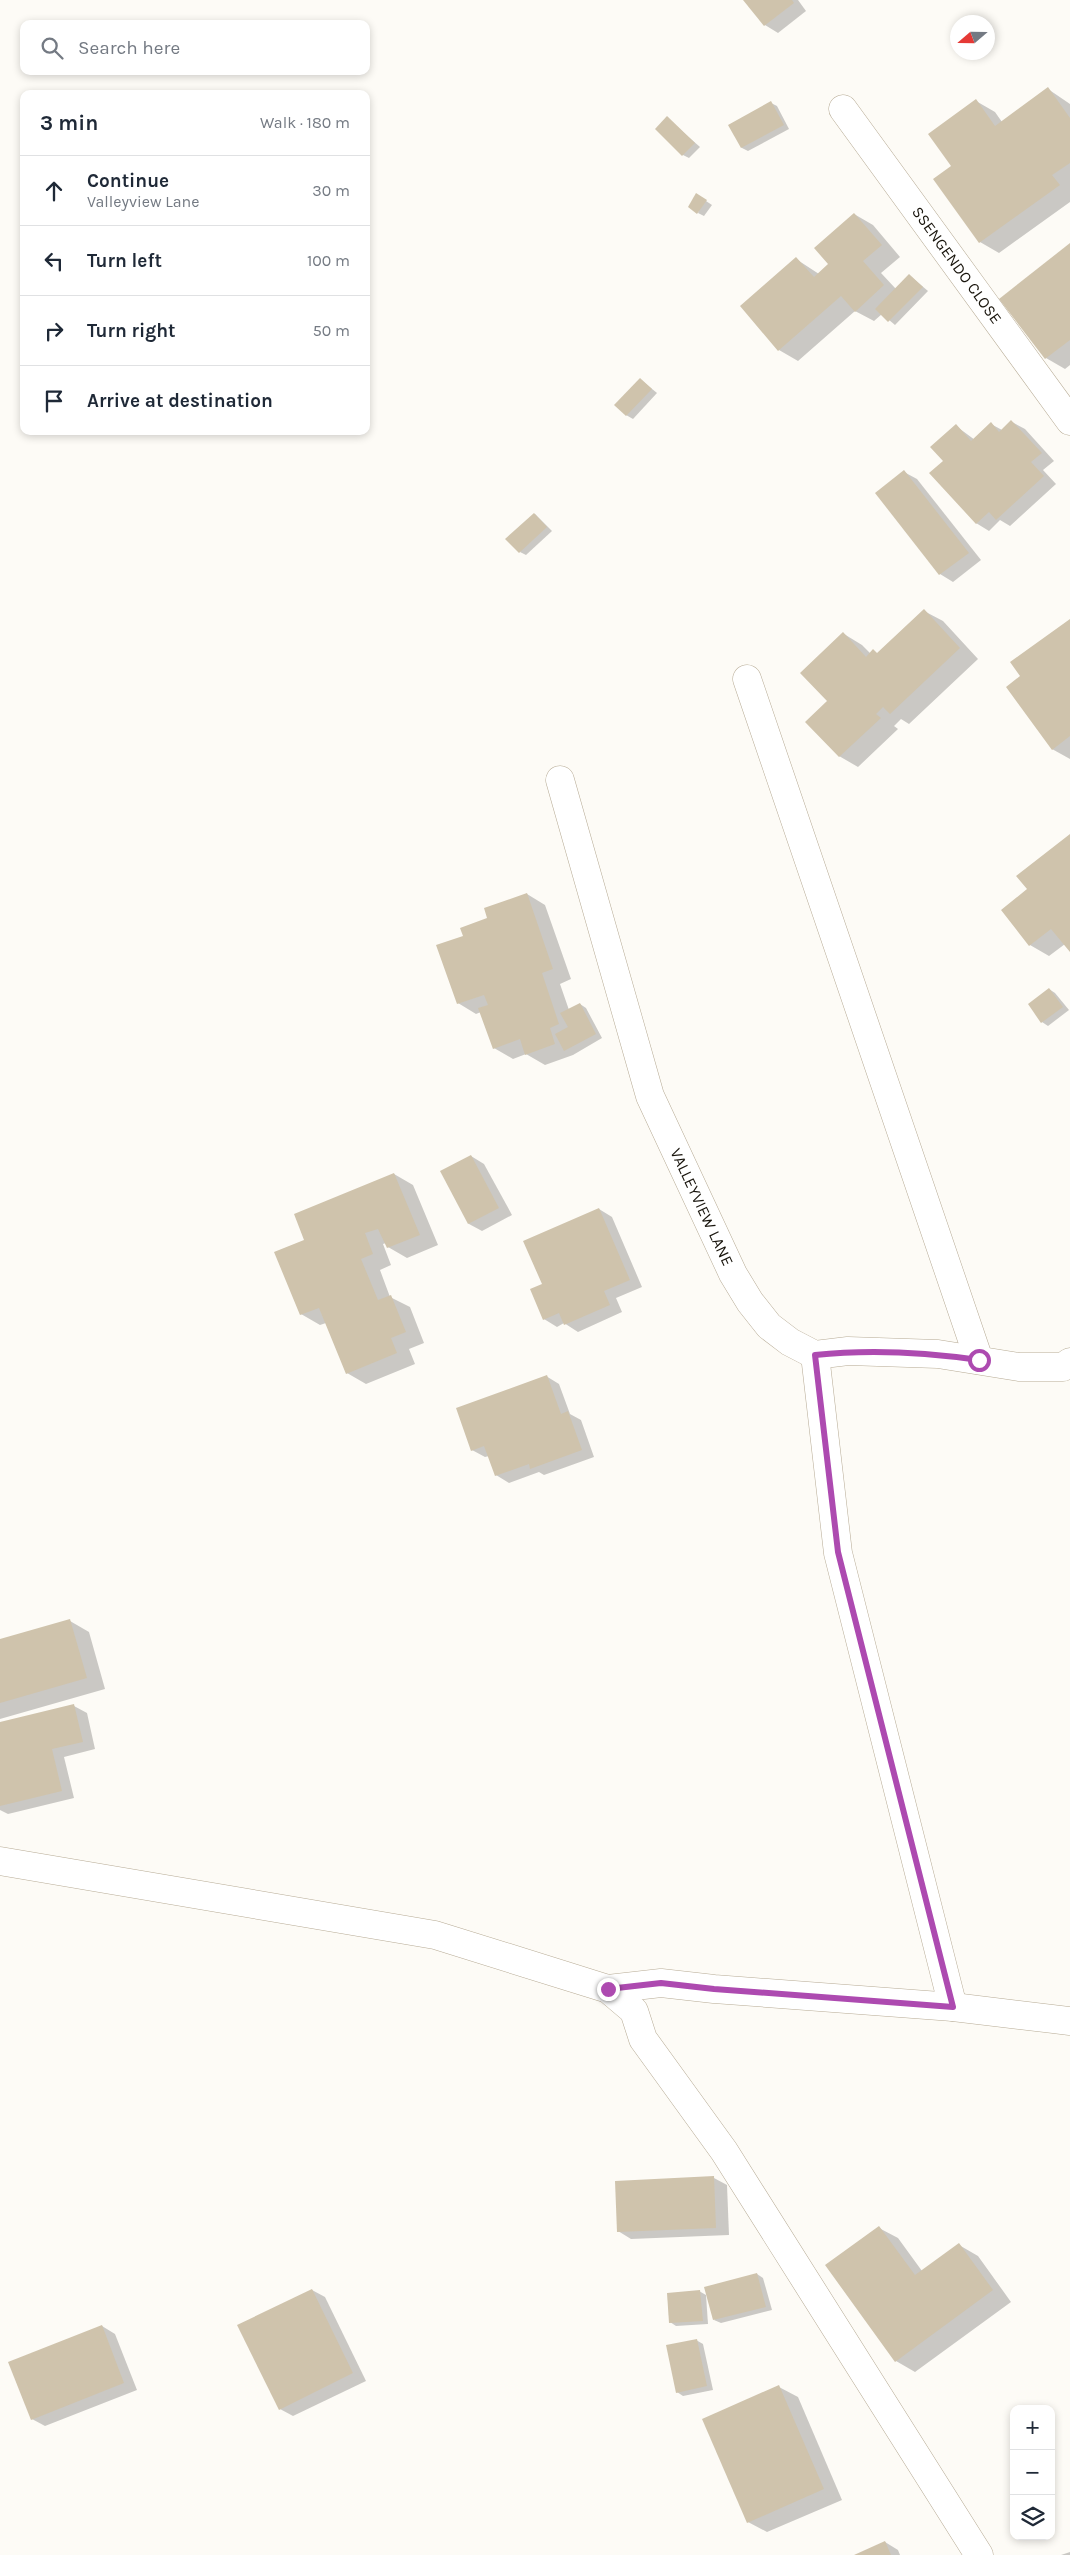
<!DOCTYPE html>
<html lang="en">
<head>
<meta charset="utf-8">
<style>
	:root { --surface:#fff; --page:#f6f6f7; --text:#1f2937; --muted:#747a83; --line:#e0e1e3 }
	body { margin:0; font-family:Karla,sans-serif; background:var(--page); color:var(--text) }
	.controls { position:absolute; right:15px; bottom:15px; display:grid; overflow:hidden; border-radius:10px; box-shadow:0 2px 8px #0003 }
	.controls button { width:45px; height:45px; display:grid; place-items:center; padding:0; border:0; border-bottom:1px solid var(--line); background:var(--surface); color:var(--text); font:25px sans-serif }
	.compass { position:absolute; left:950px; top:15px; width:45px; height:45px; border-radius:50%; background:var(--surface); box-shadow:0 2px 8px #0003; rotate:250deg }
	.stop { position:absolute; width:15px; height:15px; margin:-11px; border:4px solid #ad4ab0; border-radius:50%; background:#fff }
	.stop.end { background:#ad4ab0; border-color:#fff; box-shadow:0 1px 5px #0008 }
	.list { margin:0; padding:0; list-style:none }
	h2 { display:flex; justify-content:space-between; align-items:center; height:65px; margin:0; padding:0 20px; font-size:21px }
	h2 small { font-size:16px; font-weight:400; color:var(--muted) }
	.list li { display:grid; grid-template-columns:32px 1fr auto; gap:15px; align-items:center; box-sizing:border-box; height:70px; padding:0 20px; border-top:1px solid var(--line) }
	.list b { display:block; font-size:19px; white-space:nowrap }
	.list p { margin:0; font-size:16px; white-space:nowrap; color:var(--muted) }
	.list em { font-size:16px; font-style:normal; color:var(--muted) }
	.icon { flex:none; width:28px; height:28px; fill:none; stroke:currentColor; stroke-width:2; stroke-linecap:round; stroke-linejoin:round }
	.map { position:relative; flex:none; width:1070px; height:2555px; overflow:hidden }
	.search { position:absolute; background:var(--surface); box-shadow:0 2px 8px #0003; left:20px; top:20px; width:350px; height:55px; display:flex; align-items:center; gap:12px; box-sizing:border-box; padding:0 18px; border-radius:10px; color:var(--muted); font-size:19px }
	.panel { position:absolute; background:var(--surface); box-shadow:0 2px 8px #0003; left:20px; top:90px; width:350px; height:345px; border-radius:10px }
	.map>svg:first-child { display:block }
	.shadow { fill:#0003 }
	.building { fill:#cfc3ac }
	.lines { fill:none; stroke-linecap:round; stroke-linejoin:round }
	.minor-casing { stroke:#b7ab95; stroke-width:29 }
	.minor { stroke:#fff; stroke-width:28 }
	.route { stroke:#ad4ab0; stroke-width:6 }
	.labels { text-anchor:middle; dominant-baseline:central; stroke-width:5; stroke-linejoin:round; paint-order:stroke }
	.street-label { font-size:16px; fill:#18140c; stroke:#fff }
</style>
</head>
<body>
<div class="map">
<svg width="1070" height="2555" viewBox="0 0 1070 2555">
	<rect width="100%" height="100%" fill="#fdfbf6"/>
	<g class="shadow">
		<path d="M 745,0 L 798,0 L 806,11 L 778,33 L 765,25 Z"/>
		<path d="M 1048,89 L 1070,104 L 1070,202 L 999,253 L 980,242 L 934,179 L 953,166 L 976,101 L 995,112 L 1002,122 Z"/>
		<path d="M 771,103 L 777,106 L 789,129 L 748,151 L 742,148 L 729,125 Z"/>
		<path d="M 667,118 L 700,147 L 689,158 L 683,155 Z"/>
		<path d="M 703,199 L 712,205 L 704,216 L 698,213 Z"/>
		<path d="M 854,214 L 873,225 L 900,257 L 881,273 L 896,289 L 909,275 L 928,291 L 895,325 L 882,314 L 874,321 L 855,311 L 798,361 L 779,350 L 796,259 L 819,274 L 830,264 Z"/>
		<path d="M 1070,245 L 1070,365 L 1065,369 L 1046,358 Z"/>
		<path d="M 640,379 L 657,393 L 633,419 L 626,415 Z"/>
		<path d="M 1012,422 L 1025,429 L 1054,461 L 1043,470 L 1056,484 L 1010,526 L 1000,520 L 989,531 L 976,523 L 944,461 L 956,426 L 975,440 L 991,424 L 1002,430 Z"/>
		<path d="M 904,472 L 917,479 L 981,560 L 953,582 L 940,574 L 876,493 Z"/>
		<path d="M 535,514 L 552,531 L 526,555 L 520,552 Z"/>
		<path d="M 924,611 L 943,621 L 978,659 L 909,724 L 901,719 L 894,726 L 898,729 L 858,767 L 839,756 L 829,701 L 844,634 L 862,645 L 871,654 L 878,654 Z"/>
		<path d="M 1070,620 L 1070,759 L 1052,749 L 1021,677 Z"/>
		<path d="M 1070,836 L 1070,950 L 1065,944 L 1049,956 L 1030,945 L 1029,889 Z"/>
		<path d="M 527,894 L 545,905 L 571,979 L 560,984 L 569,1010 L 580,1004 L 586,1008 L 602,1038 L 573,1055 L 545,1065 L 526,1054 L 513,1059 L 494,1048 L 481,1012 L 476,1014 L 458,1003 L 465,936 Z"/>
		<path d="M 1049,989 L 1055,993 L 1069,1010 L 1048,1026 L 1042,1022 Z"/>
		<path d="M 471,1156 L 484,1164 L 512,1215 L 482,1231 L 469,1224 L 442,1171 Z"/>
		<path d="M 394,1174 L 413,1185 L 438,1245 L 407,1258 L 388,1247 L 386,1243 L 383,1244 L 391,1265 L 380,1270 L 390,1297 L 410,1307 L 424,1343 L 409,1349 L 415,1364 L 366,1384 L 347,1373 L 326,1323 L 320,1325 L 301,1314 L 306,1240 Z"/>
		<path d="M 599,1209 L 612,1217 L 642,1287 L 616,1298 L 622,1312 L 578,1332 L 564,1323 L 557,1327 L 544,1319 L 544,1285 Z"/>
		<path d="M 546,1376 L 559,1384 L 570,1414 L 581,1420 L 594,1457 L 544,1475 L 539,1472 L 509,1483 L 496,1475 L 489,1456 L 485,1457 L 472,1450 Z"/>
		<path d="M 70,1621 L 89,1632 L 105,1689 L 0,1719 L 0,1641 Z"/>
		<path d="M 74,1706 L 87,1713 L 95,1749 L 64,1757 L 74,1798 L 8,1814 L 0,1810 L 0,1724 Z"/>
		<path d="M 714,2178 L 727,2185 L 729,2235 L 631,2239 L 618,2231 Z"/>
		<path d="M 879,2228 L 898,2238 L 922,2271 L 959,2245 L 978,2256 L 1011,2302 L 915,2372 L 896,2361 Z"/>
		<path d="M 757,2274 L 763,2278 L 772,2310 L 721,2323 L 714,2320 Z"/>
		<path d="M 312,2290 L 325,2297 L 366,2381 L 293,2416 L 280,2409 Z"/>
		<path d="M 699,2291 L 706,2295 L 708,2324 L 676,2326 L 670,2322 Z"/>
		<path d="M 102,2326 L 115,2334 L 137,2390 L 45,2426 L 32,2419 Z"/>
		<path d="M 696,2340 L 703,2344 L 713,2390 L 683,2396 L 677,2392 Z"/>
		<path d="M 779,2387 L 798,2397 L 842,2500 L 767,2532 L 748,2522 Z"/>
		<path d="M 885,2542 L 898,2550 L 900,2555 L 857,2555 Z"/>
		<path d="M 1070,2552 L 1070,2555 L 1061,2555 Z"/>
	</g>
	<g class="building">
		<path d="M 743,0 L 792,0 L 794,3 L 764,26 Z"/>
		<path d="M 1048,87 L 1070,118 L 1070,163 L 1052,175 L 1060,185 L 979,243 L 933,179 L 951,166 L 928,134 L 976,99 L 995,126 Z"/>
		<path d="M 771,101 L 784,125 L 741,148 L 728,125 Z"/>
		<path d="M 667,116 L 695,143 L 682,156 L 655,129 Z"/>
		<path d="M 696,193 L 707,200 L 697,214 L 688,207 Z"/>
		<path d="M 854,213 L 882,245 L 863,261 L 884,285 L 855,312 L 841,296 L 778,351 L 740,306 L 796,257 L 814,277 L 828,264 L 814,248 Z"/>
		<path d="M 1070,243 L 1070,340 L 1045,359 L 999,299 Z"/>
		<path d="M 909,274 L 923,287 L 888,322 L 875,309 Z"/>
		<path d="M 640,378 L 652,389 L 626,416 L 614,405 Z"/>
		<path d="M 1011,420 L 1042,453 L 1031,462 L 1044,476 L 996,520 L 989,512 L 976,524 L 929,473 L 943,461 L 930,447 L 956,424 L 971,441 L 991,422 L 999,432 Z"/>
		<path d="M 904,470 L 969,553 L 939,575 L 875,493 Z"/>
		<path d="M 534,513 L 547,527 L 519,553 L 505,539 Z"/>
		<path d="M 924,609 L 960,648 L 890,714 L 883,707 L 876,714 L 881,718 L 839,757 L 805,722 L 827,701 L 800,673 L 843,632 L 866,657 L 873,649 L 877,653 Z"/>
		<path d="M 1070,619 L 1070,736 L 1052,750 L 1006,687 L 1020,676 L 1010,662 Z"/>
		<path d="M 1070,834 L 1070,952 L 1051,929 L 1029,946 L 1001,910 L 1027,889 L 1016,876 Z"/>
		<path d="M 527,893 L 553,969 L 542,973 L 559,1024 L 550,1028 L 555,1044 L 525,1055 L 520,1039 L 493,1049 L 478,1008 L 488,1005 L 484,995 L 457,1004 L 436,945 L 463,936 L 460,928 L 487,918 L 484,908 Z"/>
		<path d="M 1049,988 L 1063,1007 L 1041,1023 L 1028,1004 Z"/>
		<path d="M 580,1003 L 596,1034 L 564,1051 L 555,1034 L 568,1027 L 560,1013 Z"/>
		<path d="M 471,1155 L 499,1208 L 468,1224 L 440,1171 Z"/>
		<path d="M 394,1173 L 420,1235 L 387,1248 L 378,1229 L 365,1233 L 373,1254 L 361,1259 L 378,1300 L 391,1295 L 406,1332 L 391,1338 L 397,1353 L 346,1374 L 319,1308 L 300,1315 L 274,1252 L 304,1240 L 294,1214 Z"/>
		<path d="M 599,1208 L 630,1280 L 604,1291 L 610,1305 L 564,1325 L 559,1313 L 543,1320 L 530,1289 L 542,1284 L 523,1241 Z"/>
		<path d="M 547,1375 L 561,1414 L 568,1411 L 582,1450 L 530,1469 L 529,1464 L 495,1476 L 484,1446 L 471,1451 L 456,1408 Z"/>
		<path d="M 70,1619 L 87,1678 L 0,1703 L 0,1639 Z"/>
		<path d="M 74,1704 L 83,1742 L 52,1749 L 62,1791 L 0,1806 L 0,1722 Z"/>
		<path d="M 714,2176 L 716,2228 L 617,2232 L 615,2181 Z"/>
		<path d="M 879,2226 L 915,2275 L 959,2243 L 993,2290 L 895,2362 L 825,2265 Z"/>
		<path d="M 757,2273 L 766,2307 L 713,2320 L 704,2287 Z"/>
		<path d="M 312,2289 L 353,2373 L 279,2410 L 237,2325 Z"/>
		<path d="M 700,2290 L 703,2321 L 669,2323 L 667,2293 Z"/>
		<path d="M 102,2325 L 124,2383 L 31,2420 L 8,2362 Z"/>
		<path d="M 697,2339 L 707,2386 L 676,2393 L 666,2345 Z"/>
		<path d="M 779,2385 L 824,2489 L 747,2523 L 702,2419 Z"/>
		<path d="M 885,2541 L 891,2555 L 854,2555 Z"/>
	</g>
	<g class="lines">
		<g class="minor-casing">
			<g id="minor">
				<path d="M 843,109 L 1070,421"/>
				<path d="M 747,679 L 979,1360"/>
				<path d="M 560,780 L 650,1096 L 733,1274 L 750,1302 L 769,1326 L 790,1342 L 815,1355 L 848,1351 L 938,1354 L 1019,1367 L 1063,1367 L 1070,1362"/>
				<path d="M 815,1355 L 838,1553 L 953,2007"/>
				<path d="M 0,1861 L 435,1935 L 608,1989 L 634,2011 L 643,2039 L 724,2151 L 979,2555"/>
				<path d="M 608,1989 L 661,1983 L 714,1989 L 953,2007 L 1070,2021"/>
			</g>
		</g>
		<use href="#minor" class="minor"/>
	</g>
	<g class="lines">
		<path class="route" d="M 608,1989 L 661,1983 L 714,1989 L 953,2007 L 838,1552 L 815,1355 C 870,1349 924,1352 979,1360"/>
	</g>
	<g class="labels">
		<g class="street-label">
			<text transform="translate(957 265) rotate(54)">SSENGENDO CLOSE</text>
			<text transform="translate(702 1207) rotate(65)">VALLEYVIEW LANE</text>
		</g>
	</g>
</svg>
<div class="controls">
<button>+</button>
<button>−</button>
<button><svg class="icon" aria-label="layers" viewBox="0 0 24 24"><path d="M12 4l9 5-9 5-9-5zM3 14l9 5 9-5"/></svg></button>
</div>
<svg class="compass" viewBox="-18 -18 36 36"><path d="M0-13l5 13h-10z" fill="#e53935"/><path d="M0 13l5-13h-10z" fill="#747a83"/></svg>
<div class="stop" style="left:979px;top:1360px"></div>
<div class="stop end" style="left:608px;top:1989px"></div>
<div class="search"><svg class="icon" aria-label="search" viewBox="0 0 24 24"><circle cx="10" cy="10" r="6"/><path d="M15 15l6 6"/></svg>Search here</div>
<section class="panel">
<h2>3 min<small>Walk · 180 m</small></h2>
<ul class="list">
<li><svg class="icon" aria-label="ahead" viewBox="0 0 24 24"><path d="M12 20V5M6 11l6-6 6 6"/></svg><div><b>Continue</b><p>Valleyview Lane</p></div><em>30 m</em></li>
<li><svg class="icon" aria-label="left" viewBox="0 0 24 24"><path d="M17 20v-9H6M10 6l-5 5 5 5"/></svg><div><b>Turn left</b></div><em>100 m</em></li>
<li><svg class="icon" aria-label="right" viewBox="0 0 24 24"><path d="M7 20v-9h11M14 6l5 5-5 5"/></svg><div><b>Turn right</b></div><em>50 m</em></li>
<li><svg class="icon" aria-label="arrive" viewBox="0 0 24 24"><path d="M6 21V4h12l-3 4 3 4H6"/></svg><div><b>Arrive at destination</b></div></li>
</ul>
</section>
</div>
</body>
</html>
